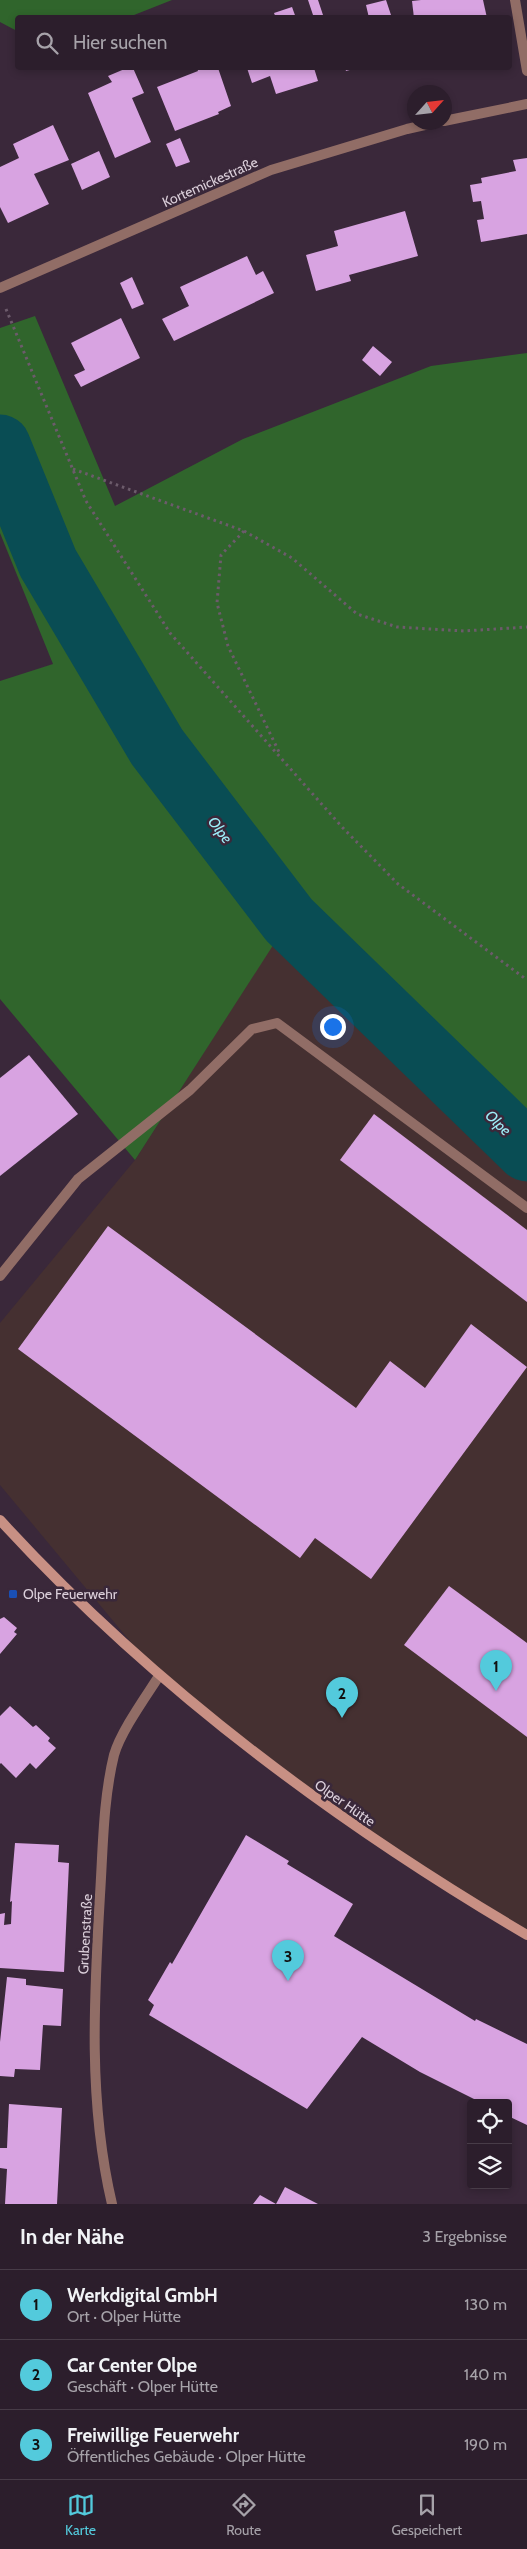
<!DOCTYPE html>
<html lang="de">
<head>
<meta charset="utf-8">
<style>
	:root { --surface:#2c1e2c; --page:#342734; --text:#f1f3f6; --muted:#a6a2a9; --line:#483c48; --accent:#53cadc }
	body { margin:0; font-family:Cabin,sans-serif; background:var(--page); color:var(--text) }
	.controls { position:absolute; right:15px; bottom:15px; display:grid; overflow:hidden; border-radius:5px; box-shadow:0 2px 8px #0003 }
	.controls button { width:45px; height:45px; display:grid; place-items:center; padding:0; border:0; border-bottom:1px solid var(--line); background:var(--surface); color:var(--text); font:25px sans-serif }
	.compass { position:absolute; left:407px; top:85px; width:45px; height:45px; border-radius:50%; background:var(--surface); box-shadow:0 2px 8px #0003; rotate:63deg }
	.you { position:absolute; left:332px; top:1026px; width:18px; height:18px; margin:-12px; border:4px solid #fff; border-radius:50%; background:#1a73e8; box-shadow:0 0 0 8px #1a73e833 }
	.badge { display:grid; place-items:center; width:32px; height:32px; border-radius:50%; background:var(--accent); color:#111; font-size:16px; font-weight:700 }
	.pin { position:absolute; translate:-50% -41px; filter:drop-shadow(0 1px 2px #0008) }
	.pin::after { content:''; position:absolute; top:26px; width:18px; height:15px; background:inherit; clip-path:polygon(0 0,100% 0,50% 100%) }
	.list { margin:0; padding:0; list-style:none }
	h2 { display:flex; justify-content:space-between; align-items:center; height:65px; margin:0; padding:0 20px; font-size:21px }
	h2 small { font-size:16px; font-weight:400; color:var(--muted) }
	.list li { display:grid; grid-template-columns:32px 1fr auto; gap:15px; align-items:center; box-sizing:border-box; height:70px; padding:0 20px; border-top:1px solid var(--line) }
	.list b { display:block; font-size:19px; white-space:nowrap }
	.list p { margin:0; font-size:16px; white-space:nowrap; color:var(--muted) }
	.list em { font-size:16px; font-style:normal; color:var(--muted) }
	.icon { flex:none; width:28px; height:28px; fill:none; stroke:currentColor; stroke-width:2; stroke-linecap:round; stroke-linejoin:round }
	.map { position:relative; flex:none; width:527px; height:2204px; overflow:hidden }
	.search { position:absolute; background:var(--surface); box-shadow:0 2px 8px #0003; left:15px; right:15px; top:15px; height:55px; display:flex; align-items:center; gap:12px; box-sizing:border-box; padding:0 18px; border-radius:5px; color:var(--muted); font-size:19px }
	.sheet { height:275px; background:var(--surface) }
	nav { display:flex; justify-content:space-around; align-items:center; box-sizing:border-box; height:70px; border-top:1px solid var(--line); background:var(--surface); font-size:14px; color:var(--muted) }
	nav a { display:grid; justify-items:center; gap:2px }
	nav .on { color:var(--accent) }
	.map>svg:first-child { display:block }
	.industrial { fill:#453031 }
	.forest { fill:#30652c }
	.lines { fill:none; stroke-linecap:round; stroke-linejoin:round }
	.river { stroke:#094d54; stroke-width:61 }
	.building { fill:#d8a3e1 }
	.path { stroke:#6c5b6b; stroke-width:3; stroke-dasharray:2.5 4; stroke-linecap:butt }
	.lane { stroke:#916d66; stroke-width:10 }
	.street { stroke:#916d66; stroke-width:10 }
	.secondary { stroke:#c89084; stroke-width:10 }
	.transit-dot { fill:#1a4fb4; stroke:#3a283a; stroke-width:2 }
	.labels { text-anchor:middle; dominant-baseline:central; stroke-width:5; stroke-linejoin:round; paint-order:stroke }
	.street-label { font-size:14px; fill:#dbcfda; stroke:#3a283a }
	.poi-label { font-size:14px; fill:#dbcfda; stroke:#3a283a; text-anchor:start }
	.water-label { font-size:15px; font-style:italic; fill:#9deef8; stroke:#3a283a }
</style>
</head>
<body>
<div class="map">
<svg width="527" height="2204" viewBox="0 0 527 2204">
	<rect width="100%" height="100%" fill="#3a283a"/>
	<path class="industrial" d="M 279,935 L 527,1176 L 527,1935 L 444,1887 L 159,1676 L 0,1485 L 0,1323 L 135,1160 Z"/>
	<g class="forest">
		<path d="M 0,0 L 172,0 L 129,17 L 18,18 L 17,31 L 0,22 Z"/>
		<path d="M 35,316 L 115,506 L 243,439 L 431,366 L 527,353 L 527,1176 L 279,936 L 135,1160 L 0,999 L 0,681 L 53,664 L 0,533 L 0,328 Z"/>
	</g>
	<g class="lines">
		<path class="river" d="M 0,445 L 48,563 L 157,747 L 289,920 L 527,1151"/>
	</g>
	<g class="building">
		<path d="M 308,0 L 318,0 L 324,18 L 314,18 Z"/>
		<path d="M 386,0 L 392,18 L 369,18 L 366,5 Z"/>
		<path d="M 421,0 L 483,0 L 487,18 L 414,18 L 412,1 Z"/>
		<path d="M 292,7 L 296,18 L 276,18 L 274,13 Z"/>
		<path d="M 127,68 L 133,68 L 144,93 L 132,98 L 151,142 L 115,158 L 88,93 L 112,82 L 108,76 Z"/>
		<path d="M 197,68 L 218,68 L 231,106 L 218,112 L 219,114 L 175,131 L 157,87 L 198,71 Z"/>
		<path d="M 247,68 L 314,68 L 318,81 L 276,94 L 270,76 L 252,83 Z"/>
		<path d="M 345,68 L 357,68 L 346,71 Z"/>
		<path d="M 53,125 L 69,160 L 34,174 L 49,204 L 8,223 L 0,207 L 0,167 L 19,158 L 13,144 Z"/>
		<path d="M 180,138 L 190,162 L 176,167 L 166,144 Z"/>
		<path d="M 99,151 L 110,177 L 82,190 L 71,164 Z"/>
		<path d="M 527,158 L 527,234 L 481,242 L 477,220 L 484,219 L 481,201 L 473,202 L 470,185 L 482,183 L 481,178 L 516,171 L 513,160 Z"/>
		<path d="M 405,211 L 418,256 L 349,275 L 351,281 L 316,291 L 306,255 L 338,246 L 334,231 Z"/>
		<path d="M 247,256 L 256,275 L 263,271 L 274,293 L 174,341 L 162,319 L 189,306 L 180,287 Z"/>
		<path d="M 132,277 L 144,304 L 132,309 L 120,283 Z"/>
		<path d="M 121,318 L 140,358 L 81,387 L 74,375 L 85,370 L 71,343 Z"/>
		<path d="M 373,346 L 392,362 L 380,376 L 362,360 Z"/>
		<path d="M 29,1055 L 78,1114 L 0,1176 L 0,1078 Z"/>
		<path d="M 374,1114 L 527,1230 L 527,1302 L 340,1160 Z"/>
		<path d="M 108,1226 L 356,1408 L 390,1361 L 425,1388 L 471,1324 L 527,1367 L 371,1579 L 315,1538 L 300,1558 L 18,1349 Z"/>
		<path d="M 449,1586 L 527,1643 L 527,1737 L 404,1645 Z"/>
		<path d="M 4,1617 L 17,1628 L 14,1632 L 17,1634 L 0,1654 L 0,1619 Z"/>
		<path d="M 10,1706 L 33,1727 L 36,1725 L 50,1738 L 48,1741 L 56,1748 L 36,1769 L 30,1763 L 16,1778 L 1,1763 L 0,1764 L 0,1716 Z"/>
		<path d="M 246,1835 L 289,1861 L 287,1864 L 353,1904 L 334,1936 L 475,2021 L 476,2019 L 527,2044 L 527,2125 L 508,2116 L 508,2103 L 482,2103 L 420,2072 L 362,2037 L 307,2109 L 149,2015 L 154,2005 L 148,2000 L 170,1962 L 172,1964 Z"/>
		<path d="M 15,1843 L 59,1845 L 58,1862 L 69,1863 L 64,1972 L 0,1968 L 0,1914 L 5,1913 L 4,1925 L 11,1924 L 12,1901 L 10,1902 Z"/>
		<path d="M 7,1977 L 26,1979 L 26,1985 L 63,1989 L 61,2026 L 43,2025 L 40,2070 L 15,2069 L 14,2077 L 0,2076 L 0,2042 Z"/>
		<path d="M 9,2104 L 62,2108 L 57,2204 L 5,2204 L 7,2169 L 0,2168 L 0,2148 L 7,2148 Z"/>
		<path d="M 285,2187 L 318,2204 L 253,2204 L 260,2195 L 276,2204 Z"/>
	</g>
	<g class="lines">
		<g class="path">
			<path d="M 6,309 L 86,501 L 170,633 L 342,827 L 398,884 L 527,980"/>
			<path d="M 73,469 L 244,531 L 292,558 L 357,614 L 397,627 L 464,631 L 527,627"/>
			<path d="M 244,531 L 221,555 L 217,603 L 228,646 L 279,752"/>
		</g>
		<path class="lane" d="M 0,1276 L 78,1179 L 190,1090 L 252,1029 L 277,1023 L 527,1208"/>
		<g class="street">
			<path d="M 515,0 L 527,71"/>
			<path d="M 444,121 L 527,104"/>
			<path d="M 0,288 L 271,170 L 407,129 L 438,122"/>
			<path d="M 112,2204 C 88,2102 94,1998 100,1895 C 103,1849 103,1800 114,1755 C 121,1731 145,1698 159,1676"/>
		</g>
		<path class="secondary" d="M 0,1520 C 153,1687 333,1821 527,1935"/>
	</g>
	<rect class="transit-dot" x="8" y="1589" width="10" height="10" rx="2.5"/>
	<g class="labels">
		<g class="street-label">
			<text transform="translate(210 182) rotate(-24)">Kortemickestraße</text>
			<text transform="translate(345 1803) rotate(35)">Olper Hütte</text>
			<text transform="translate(85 1934) rotate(-87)">Grubenstraße</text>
		</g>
		<g class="poi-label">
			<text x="23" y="1594">Olpe Feuerwehr</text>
		</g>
		<g class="water-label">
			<text transform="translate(220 830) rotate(53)">Olpe</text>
			<text transform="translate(498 1123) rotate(44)">Olpe</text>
		</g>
	</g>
</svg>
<div class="controls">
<button><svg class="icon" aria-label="locate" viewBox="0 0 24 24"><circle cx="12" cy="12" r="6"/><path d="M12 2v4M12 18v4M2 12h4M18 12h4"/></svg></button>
<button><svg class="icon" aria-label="layers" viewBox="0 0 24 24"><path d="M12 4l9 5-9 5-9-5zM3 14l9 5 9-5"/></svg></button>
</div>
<svg class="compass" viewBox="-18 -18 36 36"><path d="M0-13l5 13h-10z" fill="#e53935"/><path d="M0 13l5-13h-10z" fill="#a6a2a9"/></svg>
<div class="you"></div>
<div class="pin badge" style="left:496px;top:1691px">1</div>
<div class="pin badge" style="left:342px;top:1718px">2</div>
<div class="pin badge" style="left:288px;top:1981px">3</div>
<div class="search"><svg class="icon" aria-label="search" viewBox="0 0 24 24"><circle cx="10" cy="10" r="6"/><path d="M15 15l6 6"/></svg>Hier suchen</div>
</div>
<section class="sheet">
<h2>In der Nähe<small>3 Ergebnisse</small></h2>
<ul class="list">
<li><span class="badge">1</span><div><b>Werkdigital GmbH</b><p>Ort · Olper Hütte</p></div><em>130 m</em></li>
<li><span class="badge">2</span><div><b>Car Center Olpe</b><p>Geschäft · Olper Hütte</p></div><em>140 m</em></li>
<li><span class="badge">3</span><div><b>Freiwillige Feuerwehr</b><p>Öffentliches Gebäude · Olper Hütte</p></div><em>190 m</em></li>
</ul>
</section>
<nav>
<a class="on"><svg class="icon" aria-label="map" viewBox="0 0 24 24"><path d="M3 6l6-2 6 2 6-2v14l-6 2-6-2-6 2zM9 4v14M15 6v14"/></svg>Karte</a>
<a><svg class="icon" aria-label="directions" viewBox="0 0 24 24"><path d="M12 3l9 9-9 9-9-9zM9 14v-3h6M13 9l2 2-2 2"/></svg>Route</a>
<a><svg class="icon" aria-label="saved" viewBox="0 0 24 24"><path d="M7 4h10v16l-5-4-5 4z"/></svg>Gespeichert</a>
</nav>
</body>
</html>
